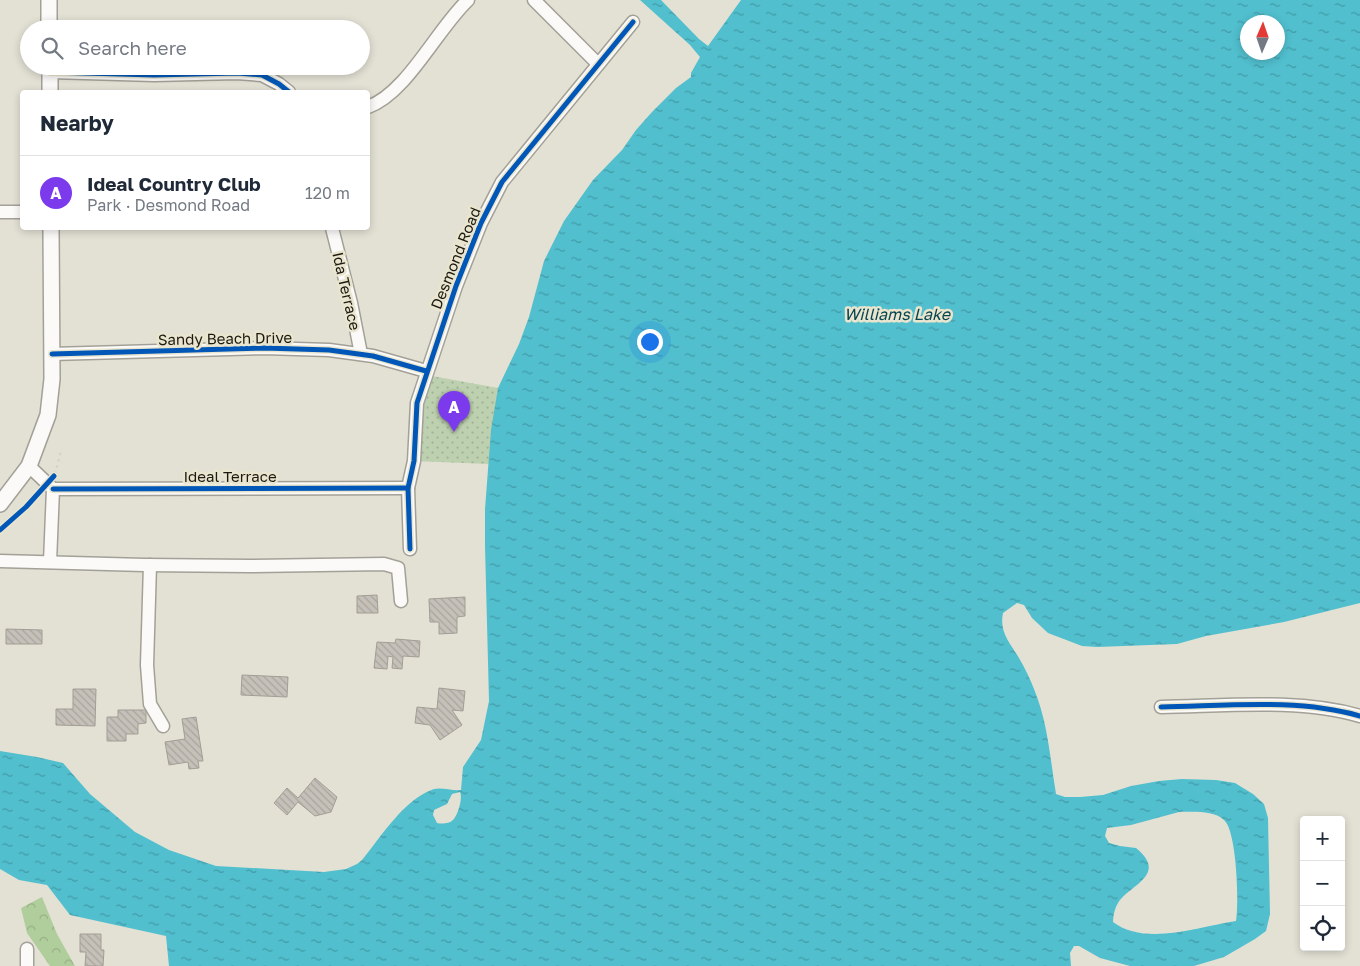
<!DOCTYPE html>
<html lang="en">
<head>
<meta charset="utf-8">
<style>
	:root { --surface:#fff; --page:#f6f6f7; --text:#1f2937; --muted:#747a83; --line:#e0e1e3; --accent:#7c3aed }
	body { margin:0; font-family:"Golos Text",sans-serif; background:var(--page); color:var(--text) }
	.controls { position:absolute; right:15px; bottom:15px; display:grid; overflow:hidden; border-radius:5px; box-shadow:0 2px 8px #0003 }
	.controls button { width:45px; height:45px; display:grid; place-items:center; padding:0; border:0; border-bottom:1px solid var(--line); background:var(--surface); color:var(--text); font:25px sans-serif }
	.compass { position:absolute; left:1240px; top:15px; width:45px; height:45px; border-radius:50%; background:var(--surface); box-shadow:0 2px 8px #0003; rotate:2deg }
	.you { position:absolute; left:649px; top:341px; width:18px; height:18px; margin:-12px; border:4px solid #fff; border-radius:50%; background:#1a73e8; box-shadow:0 0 0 8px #1a73e833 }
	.badge { display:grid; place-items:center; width:32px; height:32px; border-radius:50%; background:var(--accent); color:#fff; font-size:16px; font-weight:700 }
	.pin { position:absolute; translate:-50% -41px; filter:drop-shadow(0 1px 2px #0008) }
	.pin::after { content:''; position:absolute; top:26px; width:18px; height:15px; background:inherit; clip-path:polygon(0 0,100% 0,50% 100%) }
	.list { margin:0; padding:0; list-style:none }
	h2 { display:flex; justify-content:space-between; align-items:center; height:65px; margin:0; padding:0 20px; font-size:21px }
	h2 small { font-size:16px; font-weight:400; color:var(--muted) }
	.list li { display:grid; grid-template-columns:32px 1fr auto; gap:15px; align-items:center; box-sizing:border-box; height:75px; padding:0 20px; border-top:1px solid var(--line) }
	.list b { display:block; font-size:19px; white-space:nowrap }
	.list p { margin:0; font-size:16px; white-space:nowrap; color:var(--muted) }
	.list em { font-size:16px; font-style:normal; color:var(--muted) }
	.icon { flex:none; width:28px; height:28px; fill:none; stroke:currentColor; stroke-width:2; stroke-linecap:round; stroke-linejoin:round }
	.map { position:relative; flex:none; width:1360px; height:966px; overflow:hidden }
	.search { position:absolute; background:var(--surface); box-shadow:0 2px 8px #0003; left:20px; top:20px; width:350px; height:55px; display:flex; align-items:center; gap:12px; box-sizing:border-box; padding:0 18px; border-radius:28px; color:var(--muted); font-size:19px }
	.panel { position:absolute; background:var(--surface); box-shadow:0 2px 8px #0003; left:20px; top:90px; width:350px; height:140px; border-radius:5px }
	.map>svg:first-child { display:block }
	.forest { fill:url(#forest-crowns) }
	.park { fill:url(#park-dots) }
	.water { fill:url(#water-ripples); fill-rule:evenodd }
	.building { fill:url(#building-back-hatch); stroke:#a29d96 }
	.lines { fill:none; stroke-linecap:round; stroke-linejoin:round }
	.minor-casing { stroke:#a3a197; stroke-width:15 }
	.major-casing { stroke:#a3a197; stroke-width:18 }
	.path { stroke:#d1d1cd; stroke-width:2; stroke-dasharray:2.5 4; stroke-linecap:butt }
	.minor { stroke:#fbfaf9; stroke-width:12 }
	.major { stroke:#fbfaf9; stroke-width:15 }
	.cycleway-casing { stroke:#e9e5ce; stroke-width:8 }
	.cycleway { stroke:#0057b8; stroke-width:5 }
	.labels { text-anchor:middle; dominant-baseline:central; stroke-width:5; stroke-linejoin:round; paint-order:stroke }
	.street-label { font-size:15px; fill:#1c1a12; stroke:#e9e5ce }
	.water-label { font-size:16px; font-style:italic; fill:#084651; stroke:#e9e5ce }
</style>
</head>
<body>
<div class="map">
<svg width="1360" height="966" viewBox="0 0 1360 966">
	<defs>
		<pattern id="forest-crowns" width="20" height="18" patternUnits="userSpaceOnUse" patternTransform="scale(1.25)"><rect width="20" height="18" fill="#b0cd9c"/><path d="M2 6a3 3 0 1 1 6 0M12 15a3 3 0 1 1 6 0" fill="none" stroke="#97af85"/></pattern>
		<pattern id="park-dots" width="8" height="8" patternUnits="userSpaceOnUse" patternTransform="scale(1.25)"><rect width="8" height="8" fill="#bdd0af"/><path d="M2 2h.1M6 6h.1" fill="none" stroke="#a2b296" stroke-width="1.8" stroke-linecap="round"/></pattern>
		<pattern id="water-ripples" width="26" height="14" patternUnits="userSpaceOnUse" patternTransform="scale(1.25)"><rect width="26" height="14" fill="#51bfce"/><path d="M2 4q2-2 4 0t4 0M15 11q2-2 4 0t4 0" fill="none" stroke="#429aa6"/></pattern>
		<pattern id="building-back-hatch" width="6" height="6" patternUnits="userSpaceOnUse" patternTransform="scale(1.25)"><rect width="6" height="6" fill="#c5c0b8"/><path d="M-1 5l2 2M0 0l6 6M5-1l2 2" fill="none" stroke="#a9a49d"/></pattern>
	</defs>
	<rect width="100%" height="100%" fill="#e3e1d4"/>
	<path class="forest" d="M 42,897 L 57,934 L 75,966 L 50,966 L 27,933 L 21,908 Z"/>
	<path class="park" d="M 432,376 L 498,388 L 489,464 L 414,461 L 417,403 Z"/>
	<path class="water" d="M 640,0 L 661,0 L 699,39 L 708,46 L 741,0 L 1360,0 L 1360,603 L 1284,622 L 1206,636 L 1177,644 L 1097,647 L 1082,646 L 1048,633 L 1032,618 L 1024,605 L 1017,603 L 1003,613 C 999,632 1010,643 1019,658 C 1025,668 1030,679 1034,689 C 1048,723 1050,758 1056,794 L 1065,797 L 1080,797 L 1103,795 L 1131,786 L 1159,781 L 1182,779 L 1216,780 L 1235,783 L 1253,794 L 1264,804 L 1268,818 L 1270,914 L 1266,931 L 1255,939 L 1224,957 L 1194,966 L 1130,966 L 1100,958 L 1079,946 L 1074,946 L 1070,953 L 1071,966 L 169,966 L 166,936 L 70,915 L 47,885 L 19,880 L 0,869 L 0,751 L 37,757 L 63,763 L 90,794 L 135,832 L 169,850 L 216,866 L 324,872 L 346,869 L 357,864 L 362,860 C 381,837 404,799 434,789 C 442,787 452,791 461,790 L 463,767 L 481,740 L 489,701 L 485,546 L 485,509 L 491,430 L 498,388 L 519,344 L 529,317 L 544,261 L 564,221 L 593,180 L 622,150 L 636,130 L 652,112 L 676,88 L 691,77 L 691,73 L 700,57 L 690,45 ZM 1248,22 L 1278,22 L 1278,52 L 1248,52 ZM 460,792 C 463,798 458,815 453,820 C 449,824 442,824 437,823 L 433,815 L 434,810 L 447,804 L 452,794 ZM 1179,812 C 1193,812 1213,810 1224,820 C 1237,831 1239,904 1236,921 C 1200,926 1146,947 1113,922 C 1113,915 1115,908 1118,903 C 1129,885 1169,875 1136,848 L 1120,846 L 1109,843 L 1105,836 L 1107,828 L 1131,825 Z"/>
	<g class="building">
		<path d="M 377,595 L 378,613 L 357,613 L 357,596 Z"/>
		<path d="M 465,597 L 465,616 L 457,617 L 457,633 L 439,634 L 439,622 L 430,622 L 429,599 Z"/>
		<path d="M 6,629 L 42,630 L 42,644 L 6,644 Z"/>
		<path d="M 396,639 L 420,641 L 419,657 L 403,656 L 402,669 L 392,668 L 393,657 L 388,656 L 387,669 L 374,668 L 377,642 L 395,643 Z"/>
		<path d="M 242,675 L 288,677 L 287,697 L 241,695 Z"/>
		<path d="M 439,688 L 465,691 L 463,711 L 452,710 L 462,725 L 440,740 L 430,725 L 415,723 L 417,707 L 437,709 Z"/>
		<path d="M 73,689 L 96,689 L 95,726 L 56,725 L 56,709 L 73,709 Z"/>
		<path d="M 118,710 L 146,710 L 146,723 L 138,724 L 138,734 L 126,734 L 126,741 L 107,741 L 107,717 L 118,717 Z"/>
		<path d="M 196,717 L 203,761 L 198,761 L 199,768 L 189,769 L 188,762 L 169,765 L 165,742 L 185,739 L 182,719 Z"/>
		<path d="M 315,778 L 337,797 L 331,812 L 315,816 L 298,802 L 287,815 L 274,803 L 287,788 L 298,798 Z"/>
		<path d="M 80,934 L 101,934 L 101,950 L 104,950 L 103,966 L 85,966 L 86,952 L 80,952 Z"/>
	</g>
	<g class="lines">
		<g class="minor-casing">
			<g id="minor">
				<path d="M 534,0 L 598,64"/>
				<path d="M 50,72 L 154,75 L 237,73 L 262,75 L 279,84 L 289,92"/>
				<path d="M 368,107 C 407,93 437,29 468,0"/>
				<path d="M 0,212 L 22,212"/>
				<path d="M 332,228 L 351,303 L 361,354"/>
				<path d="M 52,354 L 264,348 L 329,350 L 373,356 L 426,371"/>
				<path d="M 29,466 L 53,489 L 50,562"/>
				<path d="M 53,489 L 408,488"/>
				<path d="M 410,549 L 408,488 L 414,461 L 417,403 L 456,286 L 481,223 L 502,182 L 633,22"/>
				<path d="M 0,561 L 144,565 L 250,566 L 384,564 L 398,568 L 401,601"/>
				<path d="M 150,565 L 147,665 L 150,704 L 163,726"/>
				<path d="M 1161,707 C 1225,706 1298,698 1360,716"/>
				<path d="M 27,966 L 27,949"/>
			</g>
		</g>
		<g class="major-casing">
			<g id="major">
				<path d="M 49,0 L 49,29"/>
				<path d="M 50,66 L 50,92"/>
				<path d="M 0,504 L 29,466 L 48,415 L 52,379 L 51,228"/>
			</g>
		</g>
		<path class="path" d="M 55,474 L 61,451"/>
		<use href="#minor" class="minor"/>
		<use href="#major" class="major"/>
		<g class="cycleway-casing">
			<g id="cycleway">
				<path d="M 50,72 L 154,75 L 237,73 L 262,75 L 279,84 L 289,92"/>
				<path d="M 52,354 L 264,348 L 329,350 L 373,356 L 426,371"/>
				<path d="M 53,489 L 408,488"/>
				<path d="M 0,530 L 26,507 L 54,476"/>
				<path d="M 410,549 L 408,488 L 414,461 L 417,403 L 456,286 L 481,223 L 502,182 L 633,22"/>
				<path d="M 1161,707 C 1225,706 1298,698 1360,716"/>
			</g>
		</g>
		<use href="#cycleway" class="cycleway"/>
	</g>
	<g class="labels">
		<g class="street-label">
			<text transform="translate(455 258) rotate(-68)">Desmond Road</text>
			<text transform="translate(347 291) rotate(77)">Ida Terrace</text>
			<text transform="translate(225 338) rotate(-1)">Sandy Beach Drive</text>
			<text x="230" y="476">Ideal Terrace</text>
		</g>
		<g class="water-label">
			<text x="897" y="314">Williams Lake</text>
		</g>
	</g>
</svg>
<div class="controls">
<button>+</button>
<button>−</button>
<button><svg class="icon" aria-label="locate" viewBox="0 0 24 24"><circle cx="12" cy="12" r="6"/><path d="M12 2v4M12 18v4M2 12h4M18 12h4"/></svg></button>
</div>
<svg class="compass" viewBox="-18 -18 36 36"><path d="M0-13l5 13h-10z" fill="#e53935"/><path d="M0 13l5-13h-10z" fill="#747a83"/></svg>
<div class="you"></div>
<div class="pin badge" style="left:454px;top:432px">A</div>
<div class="search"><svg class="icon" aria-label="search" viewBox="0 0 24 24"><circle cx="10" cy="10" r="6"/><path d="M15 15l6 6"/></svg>Search here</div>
<section class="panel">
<h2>Nearby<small></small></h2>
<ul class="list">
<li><span class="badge">A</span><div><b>Ideal Country Club</b><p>Park · Desmond Road</p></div><em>120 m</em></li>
</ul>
</section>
</div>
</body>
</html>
